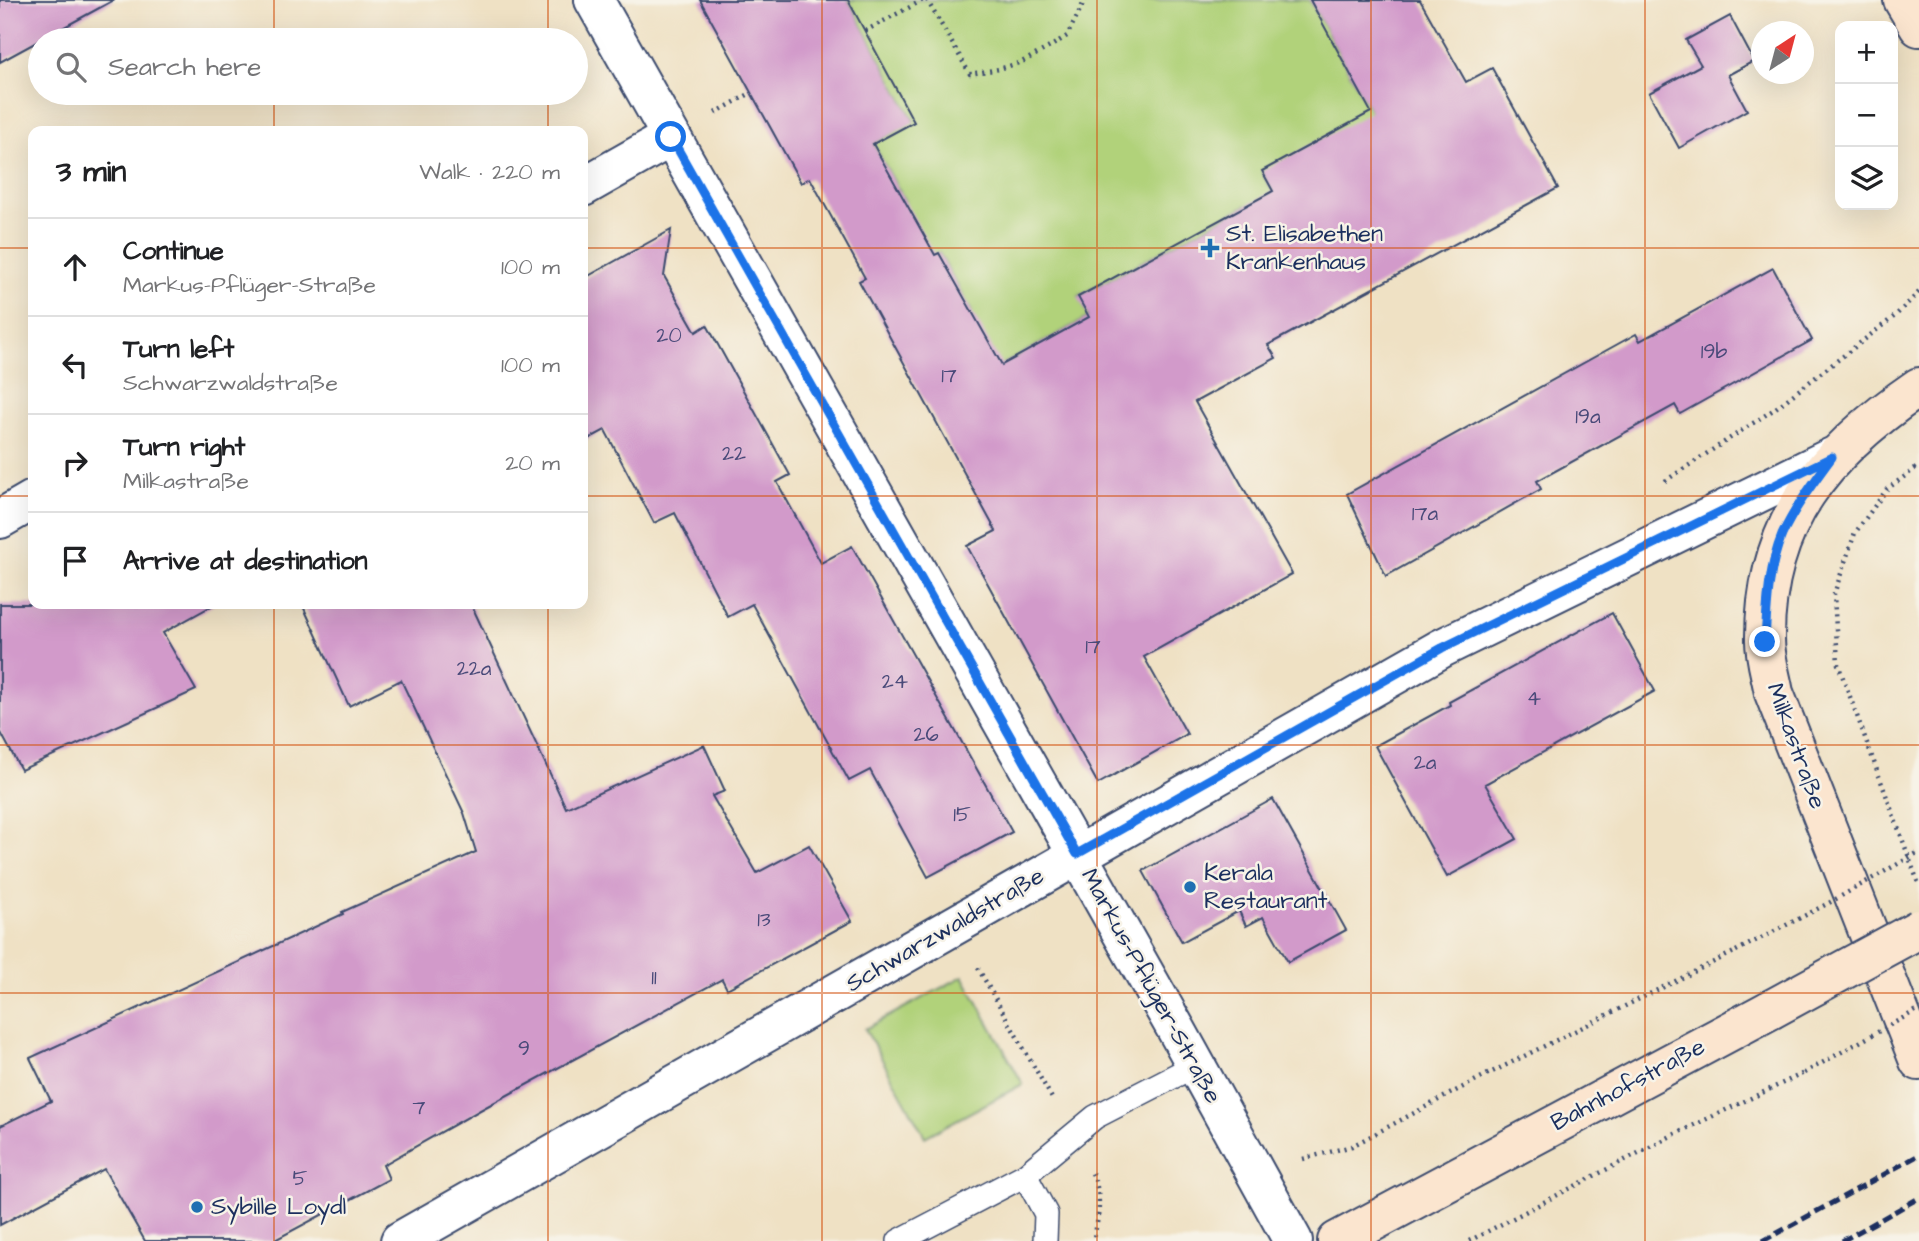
<!DOCTYPE html>
<html lang="en">
<head>
<meta charset="utf-8">
<style>
	:root { --surface:#fff; --page:#f6f6f6; --text:#202124; --muted:#757577; --line:#e0e0e0 }
	body { margin:0; font-family:"Architects Daughter",sans-serif; background:var(--page); color:var(--text) }
	.controls { position:absolute; right:21px; top:21px; display:grid; overflow:hidden; border-radius:14px; box-shadow:0 7px 28px #0002 }
	.controls button { width:63px; height:63px; display:grid; place-items:center; padding:0; border:0; border-bottom:2px solid var(--line); background:var(--surface); color:var(--text); font:35px sans-serif }
	.compass { position:absolute; left:1751px; top:21px; width:63px; height:63px; border-radius:50%; background:var(--surface); box-shadow:0 7px 28px #0002; rotate:36deg }
	.stop { position:absolute; width:21px; height:21px; margin:-16px; border:5px solid #1a73e8; border-radius:50%; background:#fff }
	.stop.end { background:#1a73e8; border-color:#fff; box-shadow:0 2px 7px #0008 }
	.list { margin:0; padding:0; list-style:none }
	h2 { display:flex; justify-content:space-between; align-items:center; height:91px; margin:0; padding:0 28px; font-size:30px }
	h2 small { font-size:23px; font-weight:400; color:var(--muted) }
	.list li { display:grid; grid-template-columns:46px 1fr auto; gap:21px; align-items:center; box-sizing:border-box; height:98px; padding:0 28px; border-top:2px solid var(--line) }
	.list b { display:block; font-size:26px; white-space:nowrap }
	.list p { margin:0; font-size:23px; white-space:nowrap; color:var(--muted) }
	.list em { font-size:23px; font-style:normal; color:var(--muted) }
	.icon { flex:none; width:38px; height:38px; fill:none; stroke:currentColor; stroke-width:2; stroke-linecap:round; stroke-linejoin:round }
	.map { position:relative; flex:none; width:1919px; height:1241px; overflow:hidden }
	.search { position:absolute; background:var(--surface); box-shadow:0 7px 28px #0002; left:28px; top:28px; width:560px; height:77px; display:flex; align-items:center; gap:18px; box-sizing:border-box; padding:0 24px; border-radius:38px; color:var(--muted); font-size:26px }
	.panel { position:absolute; background:var(--surface); box-shadow:0 7px 28px #0002; left:28px; top:126px; width:560px; height:483px; border-radius:14px }
	.map>svg:first-child { display:block }
	.green { fill:#b1d27a; stroke:#66806c; stroke-width:2 }
	.building { fill:#d29aca }
	.lines { fill:none; stroke-linecap:round; stroke-linejoin:round }
	.service-casing { stroke:#3b4a6d; stroke-width:26 }
	.minor-casing { stroke:#3b4a6d; stroke-width:42 }
	.secondary-casing { stroke:#3b4a6d; stroke-width:42 }
	.path { stroke:#3b4a6d; stroke-width:4.5; stroke-dasharray:2 5; stroke-linecap:butt }
	.service { stroke:#fff; stroke-width:23 }
	.minor { stroke:#fff; stroke-width:38 }
	.secondary { stroke:#fbe5cf; stroke-width:38 }
	.rail { stroke:#1b2f5e; stroke-width:5; stroke-dasharray:10 5; stroke-linecap:butt }
	.secondary-bridge-casing { stroke:#3b4a6d; stroke-width:42; stroke-linecap:butt }
	.path-bridge { stroke:#3b4a6d; stroke-width:4.5; stroke-dasharray:2 5; stroke-linecap:butt }
	.secondary-bridge { stroke:#fbe5cf; stroke-width:38 }
	.route { stroke:#1a73e8; stroke-width:9 }
	.grid { fill:none; stroke:#d45514; stroke-width:2; stroke-opacity:0.55 }
	.poi-dot { fill:#1f6fb2; stroke:#f7f3e8; stroke-width:2.5 }
	.labels { text-anchor:middle; dominant-baseline:central; stroke-width:5; stroke-linejoin:round; paint-order:stroke }
	.number-label { font-size:21px; fill:#494a79 }
	.poi-label { font-size:24px; fill:#1b2f5e; stroke:#f7f3e8; text-anchor:start }
	.street-label { font-size:24px; fill:#1b2f5e; stroke:#f7f3e8 }
</style>
</head>
<body>
<div class="map">
<svg width="1919" height="1241" viewBox="0 0 1919 1241">
	<rect width="100%" height="100%" fill="#f7f3e8"/>
	<filter id="ink" filterUnits="userSpaceOnUse"><feTurbulence type="fractalNoise" baseFrequency=".0143" numOctaves="2"/><feDisplacementMap in="SourceGraphic" scale="14" xChannelSelector="R" yChannelSelector="G"/><feConvolveMatrix kernelMatrix="1 2 1 2 8 2 1 2 1" color-interpolation-filters="sRGB"/></filter>
	<filter id="wash" filterUnits="userSpaceOnUse"><feTurbulence type="fractalNoise" baseFrequency=".00686" numOctaves="4" result="noise"/><feDisplacementMap in="SourceGraphic" scale="28" xChannelSelector="R" yChannelSelector="G"/><feGaussianBlur stdDeviation="1.57" result="paint"/><feColorMatrix in="noise" values="0 0 0 0 0 0 0 0 0 0 0 0 0 0 0 0 0 1.4 0 .05"/><feComposite in="paint" operator="in"/></filter>
	<g filter="url(#wash)">
		<rect width="100%" height="100%" fill="#efe1c4"/>
		<g class="green">
			<path d="M 848,0 L 1310,0 L 1381,130 L 1262,172 L 1277,199 L 1245,206 L 1079,296 L 1089,317 L 989,372 L 971,310 L 939,253 L 921,262 L 904,199 L 873,144 L 914,121 Z"/>
			<path d="M 963,976 L 1023,1084 L 925,1137 L 865,1029 Z"/>
		</g>
		<g id="blocks">
			<g class="building">
				<path d="M 0,0 L 114,0 L 0,62 Z"/>
				<path d="M 700,0 L 848,0 L 914,122 L 873,144 L 935,255 L 939,253 L 1002,365 L 1089,317 L 1078,297 L 1273,191 L 1262,171 L 1371,112 L 1310,0 L 1420,0 L 1466,82 L 1492,68 L 1558,188 L 1268,345 L 1276,358 L 1195,402 L 1292,574 L 1144,657 L 1187,734 L 1098,784 L 967,546 L 996,531 L 859,281 L 865,278 L 810,178 L 801,183 Z"/>
				<path d="M 1730,16 L 1754,61 L 1728,75 L 1747,110 L 1679,148 L 1649,93 L 1701,65 L 1686,40 Z"/>
				<path d="M 671,230 L 664,276 L 696,332 L 707,325 L 790,475 L 777,482 L 821,563 L 852,546 L 1012,832 L 928,877 L 870,770 L 849,781 L 752,604 L 728,617 L 675,513 L 654,523 L 605,430 L 583,442 L 583,279 Z"/>
				<path d="M 1773,268 L 1812,340 L 1680,414 L 1675,405 L 1537,481 L 1541,489 L 1386,576 L 1347,494 L 1636,334 L 1640,341 Z"/>
				<path d="M 0,604 L 215,604 L 163,633 L 196,690 L 21,770 L 0,731 Z"/>
				<path d="M 302,604 L 471,604 L 566,808 L 704,745 L 725,791 L 712,796 L 757,873 L 809,845 L 852,921 L 727,989 L 722,979 L 482,1109 L 383,1165 L 389,1179 L 273,1241 L 145,1241 L 104,1169 L 0,1225 L 0,1126 L 51,1101 L 30,1058 L 343,914 L 342,912 L 476,852 L 464,813 L 401,680 L 349,706 Z"/>
				<path d="M 1612,613 L 1655,691 L 1485,784 L 1517,839 L 1447,877 L 1375,746 L 1450,705 L 1449,702 Z"/>
				<path d="M 1273,799 L 1346,930 L 1288,962 L 1263,917 L 1246,926 L 1239,911 L 1182,942 L 1143,871 Z"/>
			</g>
		</g>
	</g>
	<g filter="url(#ink)">
		<use href="#blocks" fill-opacity="0" stroke="#3b4a6d" stroke-width="2"/>
		<g class="lines">
			<g class="service-casing">
				<g id="service">
					<path d="M 1025,1175 L 1046,1214 L 1045,1241"/>
					<path d="M 899,1241 L 1025,1175 L 1095,1117 L 1196,1065"/>
				</g>
			</g>
			<g class="minor-casing">
				<g id="minor">
					<path d="M 594,0 L 1176,1029 L 1293,1241"/>
					<path d="M 583,187 L 671,137"/>
					<path d="M 0,519 L 33,500"/>
					<path d="M 400,1241 L 1442,648 L 1832,457"/>
				</g>
			</g>
			<g class="secondary-casing">
				<g id="secondary">
					<path d="M 1903,0 L 1919,27"/>
					<path d="M 1919,387 C 1825,451 1764,522 1765,640 C 1765,658 1771,676 1774,693 L 1919,1061"/>
					<path d="M 1337,1241 L 1770,1010"/>
				</g>
			</g>
			<g class="path">
				<path d="M 927,0 L 970,74 L 999,69 L 1022,62 L 1048,48 L 1067,36 L 1085,0"/>
				<path d="M 865,31 L 923,0"/>
				<path d="M 715,113 L 751,93"/>
				<path d="M 1665,481 L 1773,410 L 1895,316 L 1919,292"/>
				<path d="M 1918,882 L 1838,664 L 1834,594 L 1855,533 L 1887,489 L 1919,466"/>
				<path d="M 978,968 L 1053,1100"/>
				<path d="M 1303,1159 L 1352,1146 L 1480,1078 L 1736,951"/>
				<path d="M 1092,1173 C 1103,1196 1099,1217 1093,1241"/>
				<path d="M 1469,1241 L 1673,1135 L 1804,1073"/>
			</g>
			<use href="#service" class="service"/>
			<use href="#minor" class="minor"/>
			<use href="#secondary" class="secondary"/>
			<g class="rail">
				<path d="M 1763,1241 L 1919,1155"/>
				<path d="M 1842,1241 L 1919,1198"/>
			</g>
			<g class="secondary-bridge-casing">
				<path id="secondary-bridge" d="M 1770,1010 L 1919,929"/>
			</g>
			<g class="path-bridge">
				<path d="M 1736,951 L 1827,904 L 1919,852"/>
				<path d="M 1804,1073 L 1919,1009"/>
			</g>
			<use href="#secondary-bridge" class="secondary-bridge"/>
		</g>
	</g>
	<g class="lines" filter="url(#ink)">
		<path class="route" d="M 671,137 L 1077,854 L 1442,648 L 1832,457 C 1814,482 1795,507 1782,535 C 1768,569 1767,607 1765,642"/>
	</g>
	<path class="grid" d="M 274,0 L 274,40M 548,0 L 548,40M 822,0 L 822,1241M 1097,0 L 1097,1241M 1371,0 L 1371,1241M 1645,0 L 1645,1241M 274,93 L 274,131M 548,93 L 548,131M 0,248 L 33,248M 583,248 L 1919,248M 0,496 L 33,496M 583,496 L 1919,496M 274,604 L 274,1241M 548,604 L 548,1241M 0,745 L 1919,745M 0,993 L 1919,993"/>
	<g class="poi-dot">
		<path d="M1206.5 237.5h7v7h7v7h-7v7h-7v-7h-7v-7h7z"/>
		<circle cx="1190" cy="887" r="7"/>
		<circle cx="197" cy="1207" r="7"/>
	</g>
	<g class="labels">
		<g class="number-label">
			<text x="669" y="335">20</text>
			<text x="1714" y="351">19b</text>
			<text x="949" y="375">17</text>
			<text x="1588" y="416">19a</text>
			<text x="734" y="453">22</text>
			<text x="1425" y="513">17a</text>
			<text x="1093" y="646">17</text>
			<text x="474" y="668">22a</text>
			<text x="895" y="681">24</text>
			<text x="1534" y="698">4</text>
			<text x="926" y="734">26</text>
			<text x="1425" y="762">2a</text>
			<text x="962" y="814">15</text>
			<text x="764" y="919">13</text>
			<text x="654" y="977">11</text>
			<text x="524" y="1048">9</text>
			<text x="419" y="1107">7</text>
			<text x="300" y="1178">5</text>
		</g>
		<g class="poi-label">
			<text x="1226" y="234">St. Elisabethen<tspan x="1226" dy="28">Krankenhaus</tspan></text>
			<text x="1204" y="873">Kerala<tspan x="1204" dy="28">Restaurant</tspan></text>
			<text x="211" y="1207">Sybille Loydl</text>
		</g>
		<g class="street-label">
			<text transform="translate(1796 746) rotate(70)">Milkastraße</text>
			<text transform="translate(945 930) rotate(-30)">Schwarzwaldstraße</text>
			<text transform="translate(1151 986) rotate(61)">Markus-Pflüger-Straße</text>
			<text transform="translate(1628 1085) rotate(-28)">Bahnhofstraße</text>
		</g>
	</g>
</svg>
<div class="controls">
<button>+</button>
<button>−</button>
<button><svg class="icon" aria-label="layers" viewBox="0 0 24 24"><path d="M12 4l9 5-9 5-9-5zM3 14l9 5 9-5"/></svg></button>
</div>
<svg class="compass" viewBox="-18 -18 36 36"><path d="M0-13l5 13h-10z" fill="#e53935"/><path d="M0 13l5-13h-10z" fill="#757577"/></svg>
<div class="stop" style="left:671px;top:137px"></div>
<div class="stop end" style="left:1765px;top:642px"></div>
<div class="search"><svg class="icon" aria-label="search" viewBox="0 0 24 24"><circle cx="10" cy="10" r="6"/><path d="M15 15l6 6"/></svg>Search here</div>
<section class="panel">
<h2>3 min<small>Walk · 220 m</small></h2>
<ul class="list">
<li><svg class="icon" aria-label="ahead" viewBox="0 0 24 24"><path d="M12 20V5M6 11l6-6 6 6"/></svg><div><b>Continue</b><p>Markus-Pflüger-Straße</p></div><em>100 m</em></li>
<li><svg class="icon" aria-label="left" viewBox="0 0 24 24"><path d="M17 20v-9H6M10 6l-5 5 5 5"/></svg><div><b>Turn left</b><p>Schwarzwaldstraße</p></div><em>100 m</em></li>
<li><svg class="icon" aria-label="right" viewBox="0 0 24 24"><path d="M7 20v-9h11M14 6l5 5-5 5"/></svg><div><b>Turn right</b><p>Milkastraße</p></div><em>20 m</em></li>
<li><svg class="icon" aria-label="arrive" viewBox="0 0 24 24"><path d="M6 21V4h12l-3 4 3 4H6"/></svg><div><b>Arrive at destination</b></div></li>
</ul>
</section>
</div>
</body>
</html>
